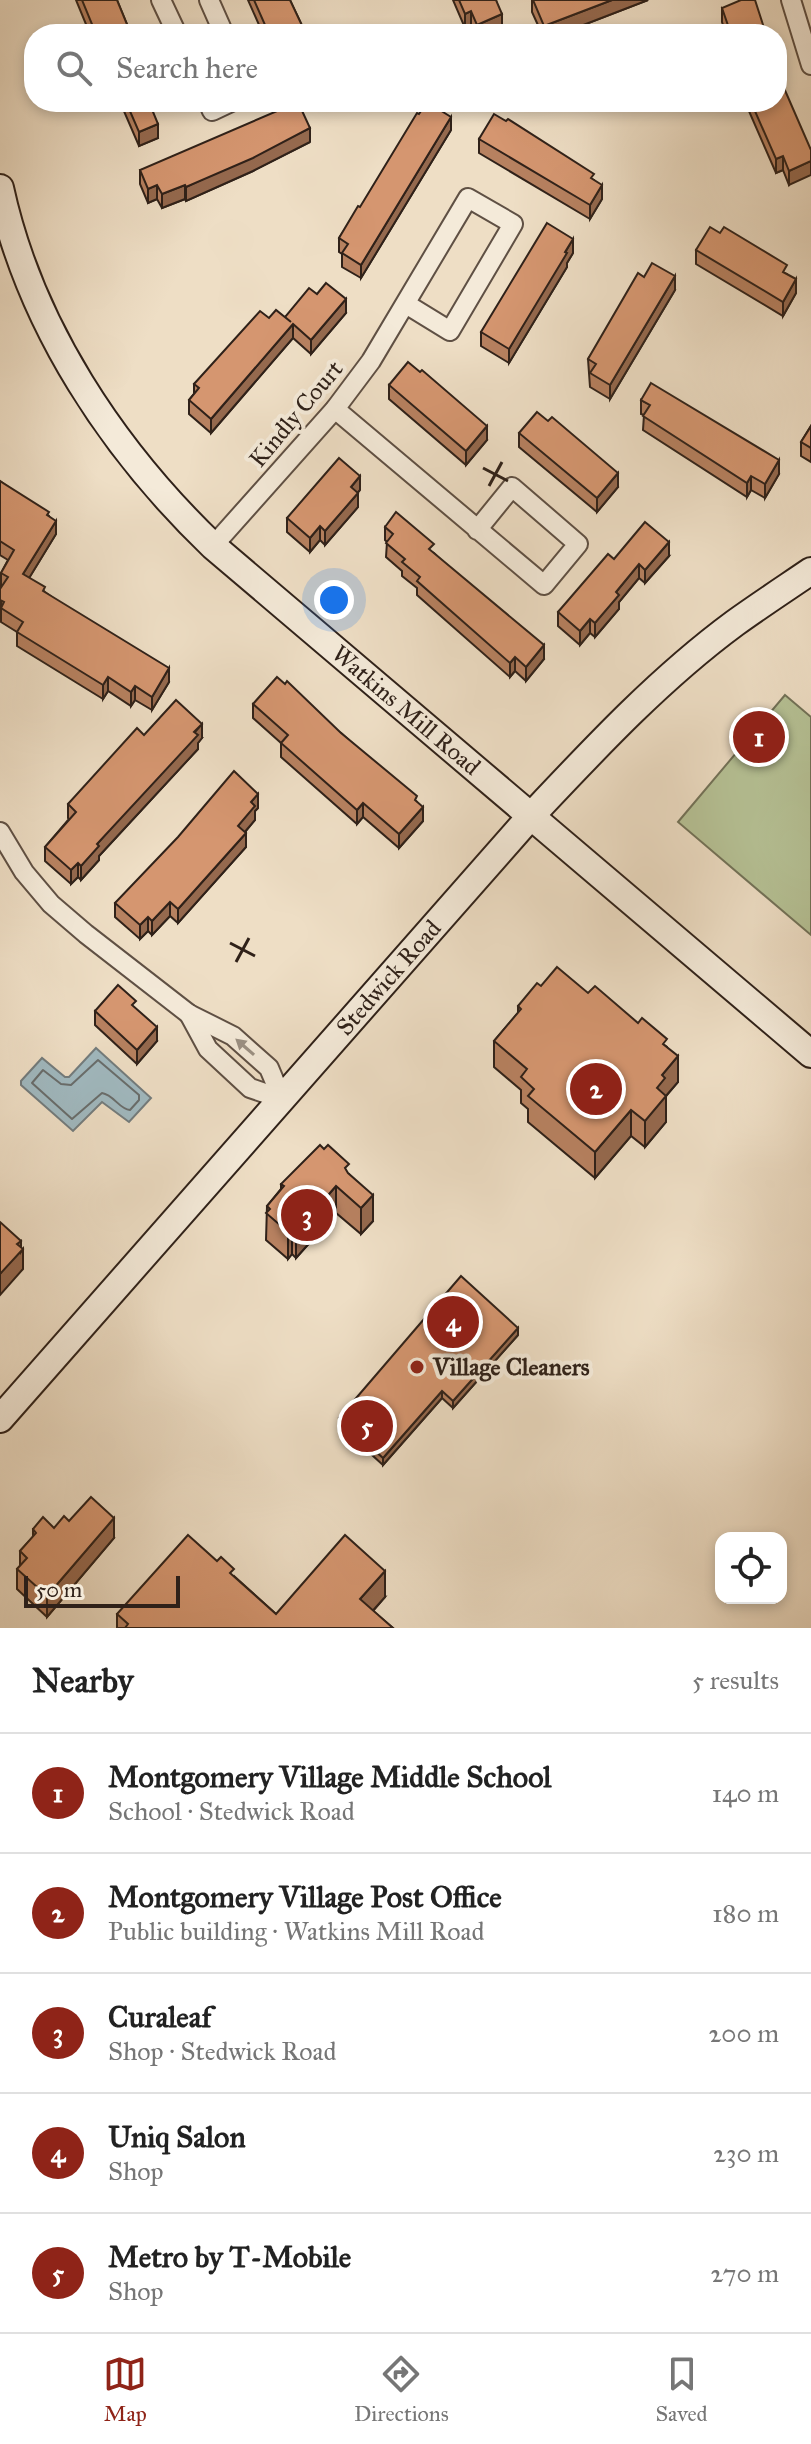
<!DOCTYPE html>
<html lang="en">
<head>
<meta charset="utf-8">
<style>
	:root { --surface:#fff; --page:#f6f6f6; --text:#222; --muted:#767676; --line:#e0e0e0; --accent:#8f2418 }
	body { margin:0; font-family:"IM FELL Great Primer",serif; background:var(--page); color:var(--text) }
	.controls { position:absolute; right:24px; bottom:24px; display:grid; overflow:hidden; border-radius:16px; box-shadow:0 4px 12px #0003 }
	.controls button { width:72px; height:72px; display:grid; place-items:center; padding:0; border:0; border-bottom:2px solid var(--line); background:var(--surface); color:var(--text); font:40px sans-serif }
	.scale { position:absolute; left:24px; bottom:20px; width:156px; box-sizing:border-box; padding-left:8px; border:4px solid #2f2119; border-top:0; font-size:22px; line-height:28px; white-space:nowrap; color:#2f2119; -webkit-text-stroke:6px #f4ead9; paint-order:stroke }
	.you { position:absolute; left:334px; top:600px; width:28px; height:28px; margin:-20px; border:6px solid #fff; border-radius:50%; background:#1a73e8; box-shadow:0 0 0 12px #1a73e833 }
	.badge { display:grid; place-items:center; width:52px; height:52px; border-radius:50%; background:var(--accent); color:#fff; font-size:26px; font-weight:700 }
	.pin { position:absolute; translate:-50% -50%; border:4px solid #fff; box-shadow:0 2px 8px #0006 }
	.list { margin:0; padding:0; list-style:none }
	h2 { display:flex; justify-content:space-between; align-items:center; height:104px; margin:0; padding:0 32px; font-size:34px }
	h2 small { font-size:26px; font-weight:400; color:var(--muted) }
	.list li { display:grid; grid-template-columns:52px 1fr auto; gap:24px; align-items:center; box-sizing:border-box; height:120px; padding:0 32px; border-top:2px solid var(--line) }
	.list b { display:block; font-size:30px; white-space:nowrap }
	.list p { margin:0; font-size:26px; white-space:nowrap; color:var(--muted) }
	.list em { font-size:26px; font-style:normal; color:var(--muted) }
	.icon { flex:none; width:44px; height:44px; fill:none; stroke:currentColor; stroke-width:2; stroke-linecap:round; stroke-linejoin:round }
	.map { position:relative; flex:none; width:811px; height:1628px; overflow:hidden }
	.search { position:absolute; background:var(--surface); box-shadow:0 4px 12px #0003; left:24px; right:24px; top:24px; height:88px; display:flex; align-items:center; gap:20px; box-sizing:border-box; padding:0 28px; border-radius:32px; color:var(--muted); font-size:30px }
	.sheet { height:704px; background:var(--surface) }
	nav { display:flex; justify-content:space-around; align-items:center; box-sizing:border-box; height:112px; border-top:2px solid var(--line); background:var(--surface); font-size:22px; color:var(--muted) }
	nav a { display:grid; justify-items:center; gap:4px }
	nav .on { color:var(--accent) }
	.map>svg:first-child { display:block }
	.green { fill:#b6c296; stroke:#727258; stroke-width:2 }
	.water { fill:#a0b9c0; stroke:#737c7d; stroke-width:2 }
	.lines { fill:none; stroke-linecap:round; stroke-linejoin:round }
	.shore { stroke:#686d6c; stroke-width:2 }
	.street-casing { stroke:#5f5044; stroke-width:22 }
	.secondary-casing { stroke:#2f2119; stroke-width:30 }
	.street { stroke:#f4ead9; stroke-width:18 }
	.secondary { stroke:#f4ead9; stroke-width:26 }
	.wall { fill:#b78160; stroke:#2f2119; stroke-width:2 }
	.shaded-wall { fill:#95694e; stroke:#2f2119; stroke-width:2 }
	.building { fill:#d59670; stroke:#2f2119; stroke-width:2 }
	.oneway { fill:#9b9083 }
	.ticks { fill:none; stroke:#2f2119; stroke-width:3 }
	.poi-dot { fill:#8f2418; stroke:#f4ead9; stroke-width:3 }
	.labels { text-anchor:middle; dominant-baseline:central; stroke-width:8; stroke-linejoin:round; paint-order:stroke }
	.street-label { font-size:24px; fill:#2f2119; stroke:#f4ead9 }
	.poi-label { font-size:24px; font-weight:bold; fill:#2f2119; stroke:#f4ead9; text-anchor:start }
</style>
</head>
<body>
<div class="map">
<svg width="811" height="1628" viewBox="0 0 811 1628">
	<rect width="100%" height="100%" fill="#eedec5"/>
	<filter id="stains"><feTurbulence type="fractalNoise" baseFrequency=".0025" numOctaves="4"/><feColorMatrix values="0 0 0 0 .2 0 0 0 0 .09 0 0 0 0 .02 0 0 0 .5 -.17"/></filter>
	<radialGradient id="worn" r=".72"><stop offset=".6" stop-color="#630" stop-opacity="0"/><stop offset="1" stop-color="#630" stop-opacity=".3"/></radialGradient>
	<path class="green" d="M 785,695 L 811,717 L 811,935 L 678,822 Z"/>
	<path class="water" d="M 96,1048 L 151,1098 L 129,1122 L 102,1102 L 73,1131 L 21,1085 L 21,1081 L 42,1058 L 65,1077 L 69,1077 Z"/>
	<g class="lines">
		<path class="shore" d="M 98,1060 L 139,1095 L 139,1100 L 130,1110 C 119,1109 114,1095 102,1093 L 72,1119 L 32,1083 L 43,1070 L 61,1084 L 71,1085 Z"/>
		<g class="street-casing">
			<g id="street">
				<path d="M 161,0 L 177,34"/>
				<path d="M 209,0 L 224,34"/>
				<path d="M 791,0 L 811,65"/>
				<path d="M 208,102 L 212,111 L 231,102"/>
				<path d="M 335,409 L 544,585 L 578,544 L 512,487 L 477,530"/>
				<path d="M 213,546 L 335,409 L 371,361 L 468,198 L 513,224 L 450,331 L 406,304"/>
				<path d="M 0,832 L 24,872 L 51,904 L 86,934 L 189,1014 L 233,1036 L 269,1068 L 282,1099"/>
				<path d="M 189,1014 L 208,1049 L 250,1088 L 282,1099"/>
			</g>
		</g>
		<g class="secondary-casing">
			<g id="secondary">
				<path id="s1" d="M 0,188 C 30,326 113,450 213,546 L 811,1054"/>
				<path id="s2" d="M 0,1419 L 530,817 C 594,749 659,679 735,623 C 760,605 786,588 811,571"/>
			</g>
		</g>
		<use href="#street" class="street"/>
		<use href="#secondary" class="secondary"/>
	</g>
	<g class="wall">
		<path d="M 76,0 L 117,0 L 131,34 L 90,34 Z"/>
		<path d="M 248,0 L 290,0 L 306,34 L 263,34 Z"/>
		<path d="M 453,0 L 496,0 L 502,28 L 488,34 L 475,34 L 471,25 L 465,28 Z"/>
		<path d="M 532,0 L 648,0 L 560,34 L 542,34 L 532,12 Z"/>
		<path d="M 722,8 L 766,34 L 726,34 L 722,22 Z"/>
		<path d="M 120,102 L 149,102 L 158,138 L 139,146 Z"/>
		<path d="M 745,102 L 777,102 L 811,150 L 789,185 L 783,170 L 776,173 Z"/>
		<path d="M 451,130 L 361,278 L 342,267 L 342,254 L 339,252 L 339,238 L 360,207 Z"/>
		<path d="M 479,139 L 594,180 L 602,199 L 590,219 L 479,153 Z"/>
		<path d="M 310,142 L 253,171 L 186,201 L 185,199 L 162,208 L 157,199 L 148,203 L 140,184 L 140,170 Z"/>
		<path d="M 696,250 L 787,274 L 796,293 L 783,316 L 696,264 Z"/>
		<path d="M 573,253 L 567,263 L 567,267 L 509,363 L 481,346 L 481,332 Z"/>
		<path d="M 644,277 L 675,290 L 610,399 L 590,387 L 588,359 Z"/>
		<path d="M 317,294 L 346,313 L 311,354 L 293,338 L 211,433 L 189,414 L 189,400 L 194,394 L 194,384 L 269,318 L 285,317 Z"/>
		<path d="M 389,385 L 487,440 L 466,465 L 389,399 Z"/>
		<path d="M 641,400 L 779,474 L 765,498 L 751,490 L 747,497 L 643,430 L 644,415 L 641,414 Z"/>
		<path d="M 548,421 L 618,487 L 597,512 L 519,447 L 519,433 Z"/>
		<path d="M 811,426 L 811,462 L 801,456 L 801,442 Z"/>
		<path d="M 0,481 L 49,516 L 56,534 L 29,578 L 45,592 L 169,682 L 152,710 L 135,700 L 131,706 L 108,691 L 103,699 L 17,646 L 17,632 L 1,622 L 1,573 L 8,560 L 0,555 Z"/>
		<path d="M 360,490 L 358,492 L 358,507 L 325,545 L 320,540 L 310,552 L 287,532 L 287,518 Z"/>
		<path d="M 385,527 L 434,553 L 544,659 L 526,681 L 515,671 L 510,677 L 417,595 L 417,588 L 402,576 L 402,571 L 386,557 L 387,542 L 385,540 Z"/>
		<path d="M 669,556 L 645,583 L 639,578 L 619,602 L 619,609 L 595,637 L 590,633 L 580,645 L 558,626 L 558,612 L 614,559 Z"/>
		<path d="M 253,704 L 341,733 L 417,802 L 423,821 L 399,848 L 363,817 L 357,824 L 281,757 L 281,743 L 253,718 Z"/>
		<path d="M 144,735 L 202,738 L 198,743 L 198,749 L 99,856 L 99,860 L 81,880 L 78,877 L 71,884 L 45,861 L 45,847 L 69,819 L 68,818 L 68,804 Z"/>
		<path d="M 258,808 L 255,811 L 255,820 L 245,832 L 246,847 L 178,923 L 170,916 L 152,935 L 148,931 L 140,939 L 115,917 L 115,903 Z"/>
		<path d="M 541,986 L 588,993 L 667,1047 L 678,1082 L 666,1096 L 666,1122 L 645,1147 L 631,1136 L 595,1178 L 528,1122 L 528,1109 L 521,1103 L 521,1090 L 494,1067 L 494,1041 L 518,1013 L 518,1006 Z"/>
		<path d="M 95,1011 L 157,1041 L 137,1064 L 95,1025 Z"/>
		<path d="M 349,1174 L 373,1221 L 361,1234 L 336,1213 L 296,1258 L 292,1254 L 288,1259 L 266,1240 L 267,1206 L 281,1189 L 281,1184 Z"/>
		<path d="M 518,1335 L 453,1408 L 442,1398 L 383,1465 L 339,1425 L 339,1418 Z"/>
		<path d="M 69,1521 L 114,1538 L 47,1617 L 17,1589 L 17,1569 L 20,1566 L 20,1551 L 33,1537 L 33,1529 L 54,1528 Z"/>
		<path d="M 234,1576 L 276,1614 L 385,1597 L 373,1611 L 393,1628 L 117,1628 L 117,1614 Z"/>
	</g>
	<g class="shaded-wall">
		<path d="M 612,0 L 648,0 L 560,34 L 544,34 L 544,26 Z"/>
		<path d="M 471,11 L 471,25 L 465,28 L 465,14 Z"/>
		<path d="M 502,14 L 502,28 L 488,34 L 477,34 L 477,25 Z"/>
		<path d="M 451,117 L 451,130 L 361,278 L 361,265 Z"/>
		<path d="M 158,124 L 158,138 L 139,146 L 139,132 Z"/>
		<path d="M 310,128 L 310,142 L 253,171 L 186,201 L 186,187 Z"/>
		<path d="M 783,156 L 783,170 L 776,173 L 776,159 Z"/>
		<path d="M 811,161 L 811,175 L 789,185 L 789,171 Z"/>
		<path d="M 157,185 L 157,199 L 148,203 L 148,189 Z"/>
		<path d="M 185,185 L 185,199 L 162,208 L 162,194 Z"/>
		<path d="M 602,185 L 602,199 L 590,219 L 590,205 Z"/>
		<path d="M 573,239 L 573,253 L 567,263 L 567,267 L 509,363 L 509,349 Z"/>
		<path d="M 675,276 L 675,290 L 610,399 L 610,385 Z"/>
		<path d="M 796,279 L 796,293 L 783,316 L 783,302 Z"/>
		<path d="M 346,299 L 346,313 L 311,354 L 311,340 Z"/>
		<path d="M 293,324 L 293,338 L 211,433 L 211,419 Z"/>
		<path d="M 487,426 L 487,440 L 466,465 L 466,451 Z"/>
		<path d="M 779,460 L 779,474 L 765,498 L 765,484 Z"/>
		<path d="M 618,473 L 618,487 L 597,512 L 597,498 Z"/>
		<path d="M 360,476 L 360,490 L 351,501 L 351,487 Z"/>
		<path d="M 751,476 L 751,490 L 747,497 L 747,483 Z"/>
		<path d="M 358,493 L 358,507 L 325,545 L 325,531 Z"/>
		<path d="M 56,521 L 56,534 L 23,588 L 23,574 Z"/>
		<path d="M 320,526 L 320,540 L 310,552 L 310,538 Z"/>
		<path d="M 669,542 L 669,556 L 645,583 L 645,570 Z"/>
		<path d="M 639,564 L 639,578 L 619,602 L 619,609 L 595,637 L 595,623 L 616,592 Z"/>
		<path d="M 590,619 L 590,633 L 580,645 L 580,631 Z"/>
		<path d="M 544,645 L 544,659 L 526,681 L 526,667 Z"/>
		<path d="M 515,657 L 515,671 L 510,677 L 510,663 Z"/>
		<path d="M 169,668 L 169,682 L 152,710 L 152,697 Z"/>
		<path d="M 108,677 L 108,691 L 103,699 L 103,685 Z"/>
		<path d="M 135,686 L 135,700 L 131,706 L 131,692 Z"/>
		<path d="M 202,724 L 202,738 L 198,743 L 198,749 L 99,856 L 99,860 L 81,880 L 81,866 L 97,844 Z"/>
		<path d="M 258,794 L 258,808 L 255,811 L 255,820 L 238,840 L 238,826 L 251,802 Z"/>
		<path d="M 363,803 L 363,817 L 357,824 L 357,810 Z"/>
		<path d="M 423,807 L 423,821 L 399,848 L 399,834 Z"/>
		<path d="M 246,833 L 246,847 L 178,923 L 178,909 Z"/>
		<path d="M 78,863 L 78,877 L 71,884 L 71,870 Z"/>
		<path d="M 170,902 L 170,916 L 152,935 L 152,921 Z"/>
		<path d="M 148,917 L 148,931 L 140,939 L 140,925 Z"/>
		<path d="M 157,1027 L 157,1041 L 137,1064 L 137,1050 Z"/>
		<path d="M 678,1056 L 678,1082 L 665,1097 L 666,1096 L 666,1122 L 645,1147 L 645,1121 L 662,1075 Z"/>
		<path d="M 631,1110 L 631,1136 L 595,1178 L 595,1152 Z"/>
		<path d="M 336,1186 L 336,1213 L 296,1258 L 296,1232 Z"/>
		<path d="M 373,1195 L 373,1221 L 361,1234 L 361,1208 Z"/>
		<path d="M 292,1228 L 292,1254 L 288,1259 L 288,1232 Z"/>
		<path d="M 21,1241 L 21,1252 L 23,1249 L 23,1269 L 0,1295 L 0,1274 L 17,1244 Z"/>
		<path d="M 518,1328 L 518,1335 L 453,1408 L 453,1401 Z"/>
		<path d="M 442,1391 L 442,1398 L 383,1465 L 383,1458 Z"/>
		<path d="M 114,1518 L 114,1538 L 47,1617 L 47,1596 Z"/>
		<path d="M 385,1571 L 385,1597 L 360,1625 L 360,1599 Z"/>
	</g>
	<g class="building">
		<path d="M 82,0 L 117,0 L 131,34 L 96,34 Z"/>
		<path d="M 254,0 L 290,0 L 306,34 L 269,34 Z"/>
		<path d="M 459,0 L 496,0 L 502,14 L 477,25 L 471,11 L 465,14 Z"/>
		<path d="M 533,0 L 612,0 L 544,26 Z"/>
		<path d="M 741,0 L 755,0 L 766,34 L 731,34 L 722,8 Z"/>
		<path d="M 777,72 L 811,150 L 811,161 L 789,171 L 783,156 L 776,159 L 751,102 L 777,102 Z"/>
		<path d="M 126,102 L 149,102 L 158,124 L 139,132 Z"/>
		<path d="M 298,102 L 310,128 L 253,158 L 186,187 L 185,185 L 162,194 L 157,185 L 148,189 L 140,170 Z"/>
		<path d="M 427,102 L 451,117 L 361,265 L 342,253 L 348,244 L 339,238 L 358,206 L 360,207 L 417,113 L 419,114 Z"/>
		<path d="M 494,114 L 506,121 L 508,119 L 594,174 L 591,178 L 602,185 L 590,205 L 479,139 Z"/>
		<path d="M 547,223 L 573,239 L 565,252 L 567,253 L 509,349 L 481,332 Z"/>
		<path d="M 710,227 L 720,233 L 724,227 L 787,265 L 783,272 L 796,279 L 783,302 L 696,250 Z"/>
		<path d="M 652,263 L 675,276 L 610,385 L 590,373 L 596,364 L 588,359 L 638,273 L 644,277 Z"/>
		<path d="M 326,283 L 346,299 L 311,340 L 293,324 L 211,419 L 189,400 L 199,388 L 194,384 L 260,311 L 269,318 L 276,310 L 291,322 L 285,317 L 309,288 L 317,294 Z"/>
		<path d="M 408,362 L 420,372 L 422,370 L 487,426 L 466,451 L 389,385 Z"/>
		<path d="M 651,383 L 779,460 L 765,484 L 751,476 L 747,483 L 643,416 L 650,405 L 641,400 Z"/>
		<path d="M 537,412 L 548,421 L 552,417 L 618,473 L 597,498 L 519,433 Z"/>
		<path d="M 811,426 L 811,448 L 801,442 Z"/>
		<path d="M 339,458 L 360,476 L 351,487 L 358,493 L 325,531 L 320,526 L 310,538 L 287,518 Z"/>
		<path d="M 0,481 L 49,512 L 47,515 L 56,521 L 23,574 L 45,587 L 43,591 L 169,668 L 152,697 L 135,686 L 131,692 L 108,677 L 103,685 L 17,632 L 23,622 L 1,608 L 4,602 L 0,600 L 0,589 L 8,577 L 1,573 L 14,550 L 0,541 Z"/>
		<path d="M 396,512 L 434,544 L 429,549 L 544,645 L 526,667 L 515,657 L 510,663 L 417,581 L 420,577 L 402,562 L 405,559 L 386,543 L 393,534 L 385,527 Z"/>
		<path d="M 645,522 L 669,542 L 645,570 L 639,564 L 616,592 L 619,595 L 595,623 L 590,619 L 580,631 L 558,612 L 608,554 L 614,559 Z"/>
		<path d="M 277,677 L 285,684 L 287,681 L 341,733 L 417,796 L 415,800 L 423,807 L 399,834 L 363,803 L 357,810 L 281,743 L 288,735 L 253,704 Z"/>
		<path d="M 176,700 L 202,724 L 194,732 L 198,735 L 97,844 L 99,846 L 81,866 L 78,863 L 71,870 L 45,847 L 76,812 L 68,804 L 137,728 L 144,735 Z"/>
		<path d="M 234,771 L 258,794 L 251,802 L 255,806 L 238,826 L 246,833 L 178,909 L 170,902 L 152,921 L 148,917 L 140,925 L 115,903 L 178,837 Z"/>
		<path d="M 557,967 L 588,993 L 595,986 L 638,1023 L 642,1018 L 667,1039 L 663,1044 L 678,1056 L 662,1075 L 665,1078 L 657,1088 L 666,1096 L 645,1121 L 631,1110 L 595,1152 L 528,1096 L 534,1089 L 521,1077 L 527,1069 L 494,1041 L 521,1009 L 518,1006 L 537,983 L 541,986 Z"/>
		<path d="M 118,985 L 136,1001 L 132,1005 L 157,1027 L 137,1050 L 95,1011 Z"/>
		<path d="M 320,1145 L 324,1149 L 328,1145 L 349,1164 L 345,1168 L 348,1173 L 373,1195 L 361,1208 L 336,1186 L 296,1232 L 292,1228 L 288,1232 L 266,1213 L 270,1209 L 267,1206 L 284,1186 L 281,1184 Z"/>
		<path d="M 0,1222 L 21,1241 L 17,1244 L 23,1249 L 0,1274 Z"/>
		<path d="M 461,1276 L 518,1328 L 453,1401 L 442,1391 L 383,1458 L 339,1418 Z"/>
		<path d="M 91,1497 L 114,1518 L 47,1596 L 17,1569 L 27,1558 L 20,1551 L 36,1533 L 33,1529 L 43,1517 L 54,1528 L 64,1516 L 69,1521 Z"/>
		<path d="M 188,1535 L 217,1561 L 221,1557 L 234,1569 L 230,1573 L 276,1614 L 345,1535 L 385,1571 L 360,1599 L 393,1628 L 125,1628 L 128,1624 L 117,1614 Z"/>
	</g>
	<defs><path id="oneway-solid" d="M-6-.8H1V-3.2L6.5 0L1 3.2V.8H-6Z" transform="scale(2)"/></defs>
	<use class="oneway" href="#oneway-solid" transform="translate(245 1047) rotate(-139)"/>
	<path class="ticks" d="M 483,468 L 508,481M 489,486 L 502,462M 230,943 L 255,956M 236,962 L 249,938"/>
	<circle class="poi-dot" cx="417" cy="1367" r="8"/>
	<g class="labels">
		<g class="street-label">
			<text transform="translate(296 414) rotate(-50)">Kindly Court</text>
			<text stroke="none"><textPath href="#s1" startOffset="676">Watkins Mill Road</textPath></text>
			<text stroke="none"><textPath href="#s2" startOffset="588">Stedwick Road</textPath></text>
		</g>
		<g class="poi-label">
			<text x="433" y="1367">Village Cleaners</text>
		</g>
	</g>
	<rect width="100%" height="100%" filter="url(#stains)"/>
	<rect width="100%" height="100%" fill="url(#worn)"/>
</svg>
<div class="controls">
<button><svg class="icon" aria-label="locate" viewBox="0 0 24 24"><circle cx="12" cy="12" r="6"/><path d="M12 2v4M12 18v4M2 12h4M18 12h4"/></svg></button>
</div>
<div class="scale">50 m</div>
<div class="you"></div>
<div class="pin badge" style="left:759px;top:737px">1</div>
<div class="pin badge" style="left:596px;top:1089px">2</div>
<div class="pin badge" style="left:307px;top:1215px">3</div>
<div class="pin badge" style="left:453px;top:1322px">4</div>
<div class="pin badge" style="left:367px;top:1426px">5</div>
<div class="search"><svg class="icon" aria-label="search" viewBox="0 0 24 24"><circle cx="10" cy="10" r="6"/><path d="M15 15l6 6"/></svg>Search here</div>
</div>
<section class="sheet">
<h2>Nearby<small>5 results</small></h2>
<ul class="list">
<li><span class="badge">1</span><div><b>Montgomery Village Middle School</b><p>School · Stedwick Road</p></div><em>140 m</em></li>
<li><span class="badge">2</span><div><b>Montgomery Village Post Office</b><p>Public building · Watkins Mill Road</p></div><em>180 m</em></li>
<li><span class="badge">3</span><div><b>Curaleaf</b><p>Shop · Stedwick Road</p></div><em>200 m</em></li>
<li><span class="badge">4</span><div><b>Uniq Salon</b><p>Shop</p></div><em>230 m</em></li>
<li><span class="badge">5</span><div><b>Metro by T-Mobile</b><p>Shop</p></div><em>270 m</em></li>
</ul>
</section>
<nav>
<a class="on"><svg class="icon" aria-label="map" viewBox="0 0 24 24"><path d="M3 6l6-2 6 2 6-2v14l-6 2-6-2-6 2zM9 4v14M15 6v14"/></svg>Map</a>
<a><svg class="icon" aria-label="directions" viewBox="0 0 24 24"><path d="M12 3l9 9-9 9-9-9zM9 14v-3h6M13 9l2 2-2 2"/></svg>Directions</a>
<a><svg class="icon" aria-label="saved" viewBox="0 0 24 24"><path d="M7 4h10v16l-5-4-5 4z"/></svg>Saved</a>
</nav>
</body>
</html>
